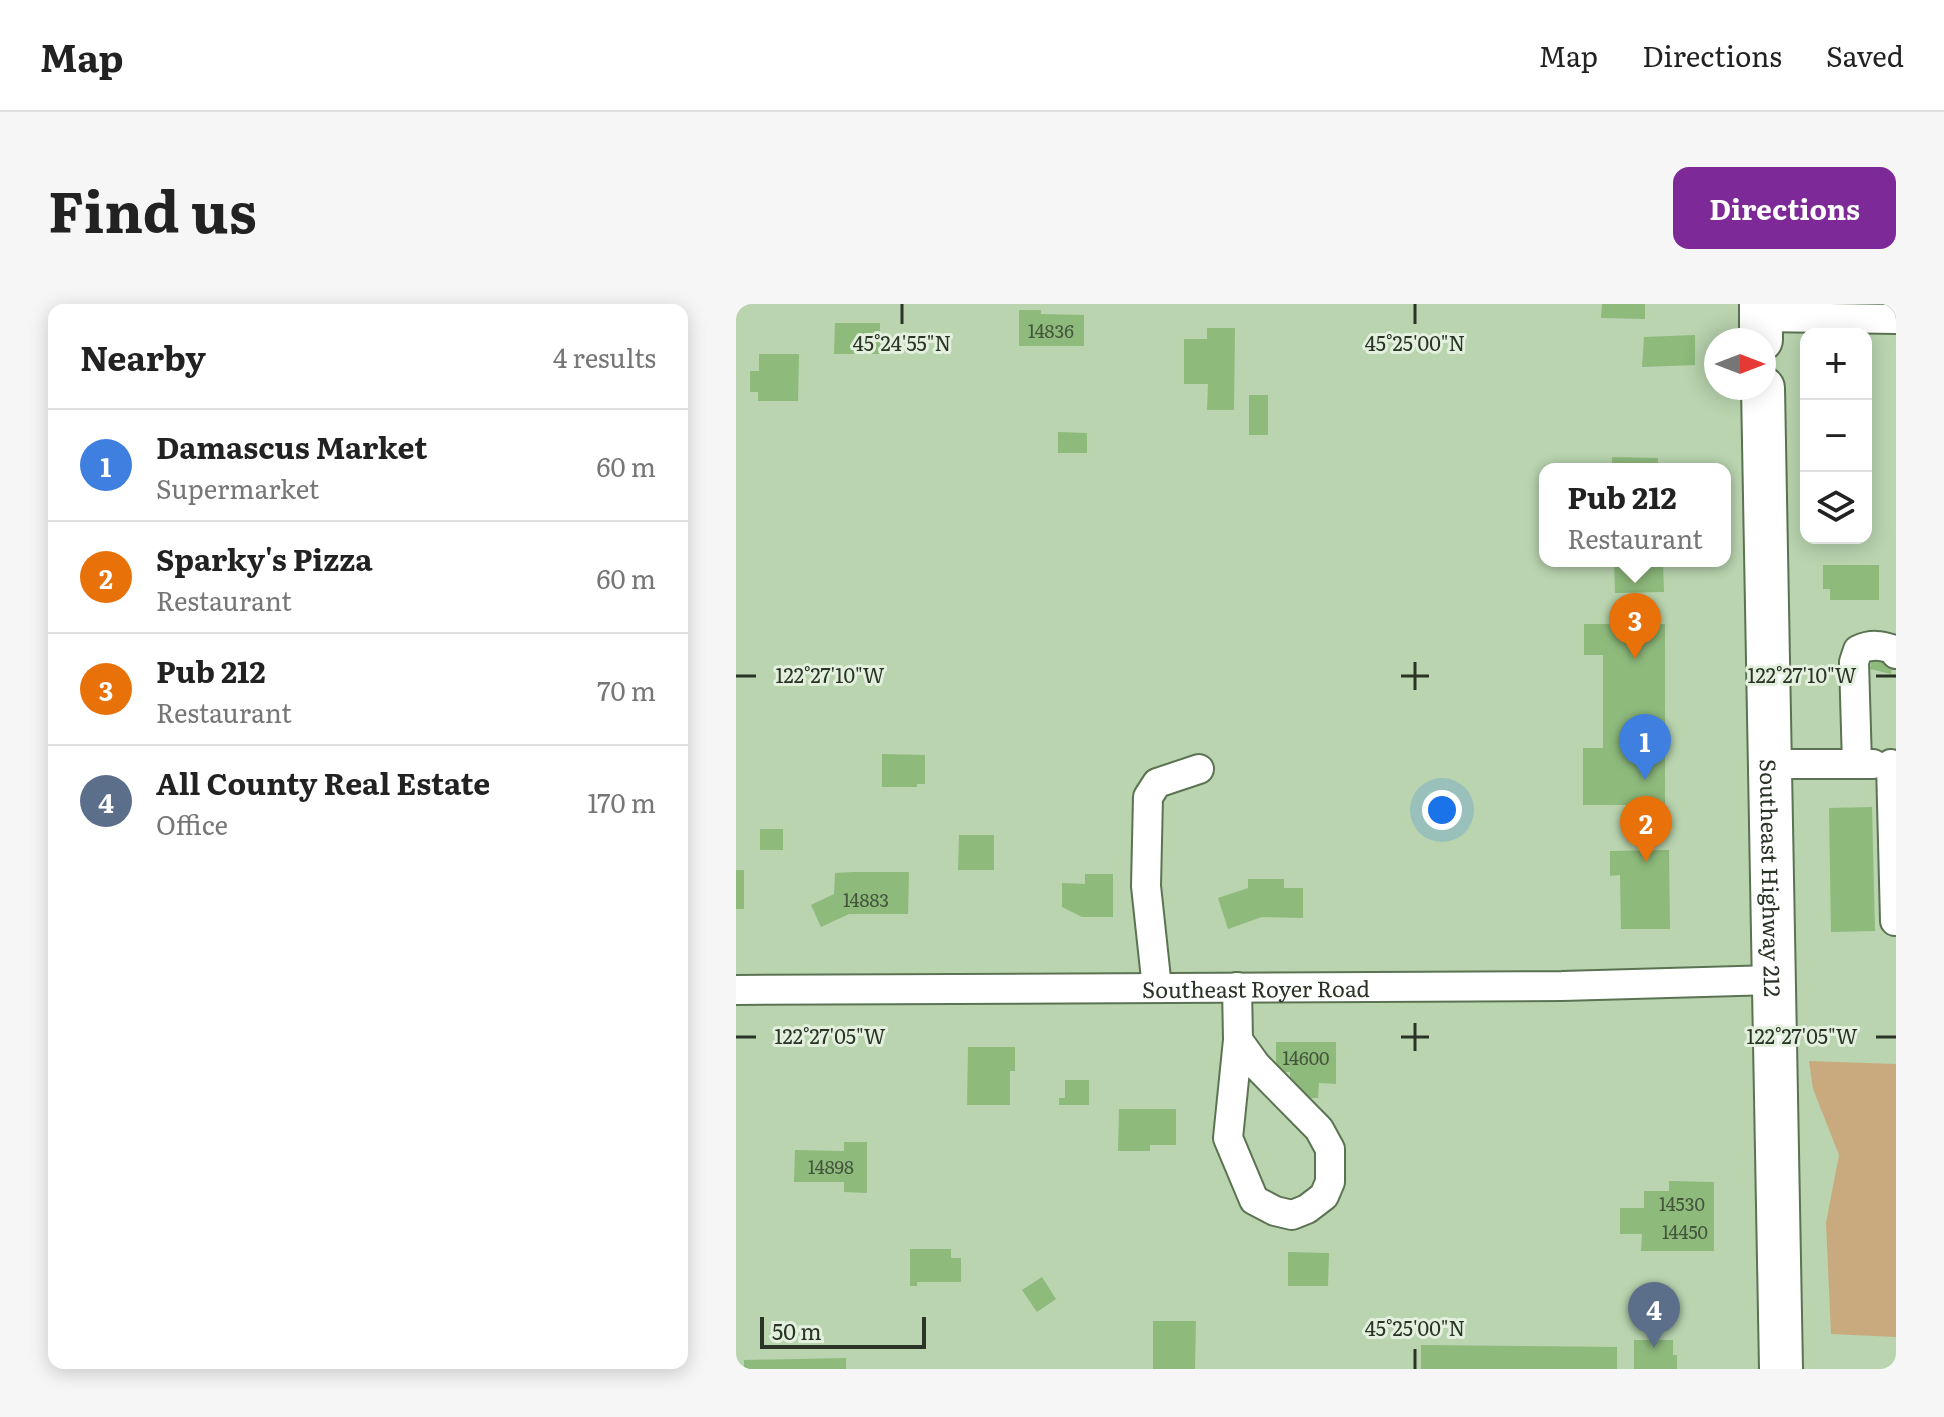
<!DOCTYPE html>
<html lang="en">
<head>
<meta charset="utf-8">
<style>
	:root { --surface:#fff; --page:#f6f6f6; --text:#222; --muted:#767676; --line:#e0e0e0; --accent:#7e2998 }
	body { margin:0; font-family:Literata,serif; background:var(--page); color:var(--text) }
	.controls { position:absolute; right:24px; top:24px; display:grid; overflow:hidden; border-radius:16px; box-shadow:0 4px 20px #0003 }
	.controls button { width:72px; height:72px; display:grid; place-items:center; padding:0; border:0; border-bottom:2px solid var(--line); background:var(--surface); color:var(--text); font:40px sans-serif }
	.compass { position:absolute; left:968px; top:24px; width:72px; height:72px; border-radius:50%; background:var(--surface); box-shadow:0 4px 20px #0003; rotate:90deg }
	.scale { position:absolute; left:24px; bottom:20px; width:166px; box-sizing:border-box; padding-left:8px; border:4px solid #2a3426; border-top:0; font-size:22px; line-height:28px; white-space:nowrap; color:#2a3426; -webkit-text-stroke:6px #e2f0dd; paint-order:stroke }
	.you { position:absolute; left:706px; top:506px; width:28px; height:28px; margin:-20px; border:6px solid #fff; border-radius:50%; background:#1a73e8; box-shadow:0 0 0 12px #1a73e833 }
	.badge { display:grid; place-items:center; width:52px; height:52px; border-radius:50%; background:var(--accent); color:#fff; font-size:26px; font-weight:700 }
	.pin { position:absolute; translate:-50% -66px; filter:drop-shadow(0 2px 4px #0008) }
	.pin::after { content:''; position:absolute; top:42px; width:28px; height:24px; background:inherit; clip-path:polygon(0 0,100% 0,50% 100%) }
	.popup { position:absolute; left:803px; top:159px; width:192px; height:104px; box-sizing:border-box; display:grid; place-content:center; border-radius:16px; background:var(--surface); filter:drop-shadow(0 2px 6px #0005); font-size:26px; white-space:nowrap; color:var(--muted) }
	.popup b { font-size:30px; color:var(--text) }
	.popup::after { content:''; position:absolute; left:50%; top:100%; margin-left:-16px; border:16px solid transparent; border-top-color:var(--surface) }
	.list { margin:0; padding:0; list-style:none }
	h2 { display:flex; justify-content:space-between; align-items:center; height:104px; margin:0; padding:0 32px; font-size:34px }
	h2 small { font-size:26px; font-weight:400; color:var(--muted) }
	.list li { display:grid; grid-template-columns:52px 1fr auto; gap:24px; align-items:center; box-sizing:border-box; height:112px; padding:0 32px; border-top:2px solid var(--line) }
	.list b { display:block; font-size:30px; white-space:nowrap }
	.list p { margin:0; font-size:26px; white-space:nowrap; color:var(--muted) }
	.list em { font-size:26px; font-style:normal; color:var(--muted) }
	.icon { flex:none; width:44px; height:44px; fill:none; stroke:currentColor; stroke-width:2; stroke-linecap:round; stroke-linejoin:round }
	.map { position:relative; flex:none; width:1160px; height:1065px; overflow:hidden; border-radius:16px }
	header { display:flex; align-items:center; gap:48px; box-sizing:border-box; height:112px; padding:0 40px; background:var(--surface); border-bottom:2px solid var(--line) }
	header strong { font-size:38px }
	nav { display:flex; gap:44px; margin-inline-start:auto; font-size:28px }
	.intro { display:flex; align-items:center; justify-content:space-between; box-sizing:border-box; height:192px; padding:0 48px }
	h1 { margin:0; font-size:56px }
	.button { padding:20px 36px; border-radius:16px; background:var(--accent); color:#fff; font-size:28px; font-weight:700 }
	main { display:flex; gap:48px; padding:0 48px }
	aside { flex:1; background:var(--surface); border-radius:16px; box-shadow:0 4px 20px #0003 }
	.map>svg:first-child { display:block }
	.green { fill:#c9aa7e }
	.building { fill:#8eba7c }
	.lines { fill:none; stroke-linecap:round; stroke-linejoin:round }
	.minor-casing { stroke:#5b7352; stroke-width:32 }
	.highway-casing { stroke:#5b7352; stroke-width:46 }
	.minor { stroke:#fff; stroke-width:28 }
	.highway { stroke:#fff; stroke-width:42 }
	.ticks { fill:none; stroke:#2a3426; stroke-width:3 }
	.labels { text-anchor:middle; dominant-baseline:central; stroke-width:6; stroke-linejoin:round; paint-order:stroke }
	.number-label { font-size:18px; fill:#43563c }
	.street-label { font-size:22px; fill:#2a3426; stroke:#e2f0dd }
	.ticks-label { font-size:20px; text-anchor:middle; fill:#2a3426; stroke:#e2f0dd; stroke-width:6; stroke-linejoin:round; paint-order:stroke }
</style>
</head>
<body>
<header>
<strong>Map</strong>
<nav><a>Map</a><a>Directions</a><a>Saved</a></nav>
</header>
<div class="intro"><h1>Find us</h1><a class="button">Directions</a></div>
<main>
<aside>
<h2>Nearby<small>4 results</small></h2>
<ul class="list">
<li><span class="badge" style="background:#3f7fe0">1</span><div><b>Damascus Market</b><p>Supermarket</p></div><em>60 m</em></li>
<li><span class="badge" style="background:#e8710a">2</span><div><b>Sparky's Pizza</b><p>Restaurant</p></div><em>60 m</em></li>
<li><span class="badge" style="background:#e8710a">3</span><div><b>Pub 212</b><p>Restaurant</p></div><em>70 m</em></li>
<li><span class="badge" style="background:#5c6f8a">4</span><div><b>All County Real Estate</b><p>Office</p></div><em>170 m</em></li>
</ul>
</aside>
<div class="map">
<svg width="1160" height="1065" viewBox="0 0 1160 1065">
	<rect width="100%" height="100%" fill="#b9d4af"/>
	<path class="green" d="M 1073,757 L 1160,760 L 1160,1033 L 1095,1030 L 1090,919 L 1103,851 L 1077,785 Z"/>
	<g class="building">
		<path d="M 866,0 L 909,0 L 909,15 L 865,14 Z"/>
		<path d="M 283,6 L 305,6 L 305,10 L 348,11 L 348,42 L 283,42 Z"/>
		<path d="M 99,19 L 144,19 L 144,50 L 98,50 Z"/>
		<path d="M 471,24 L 499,24 L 498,106 L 471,106 L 472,80 L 448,80 L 448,35 L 471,35 Z"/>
		<path d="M 959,31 L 959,61 L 906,63 L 908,33 Z"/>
		<path d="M 23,50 L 63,50 L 62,97 L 22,97 L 22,88 L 14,88 L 14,67 L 23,67 Z"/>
		<rect x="513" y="91" width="19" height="40"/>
		<path d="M 322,128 L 351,129 L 351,149 L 322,149 Z"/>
		<path d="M 876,153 L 922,154 L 922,165 L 876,165 Z"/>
		<path d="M 878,257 L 927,257 L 928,288 L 879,289 Z"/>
		<path d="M 1087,261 L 1143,261 L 1143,296 L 1094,296 L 1094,285 L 1087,285 Z"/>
		<path d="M 848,320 L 929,320 L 929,501 L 847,501 L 847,444 L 867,444 L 867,351 L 848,351 Z"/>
		<path d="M 1137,353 L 1157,357 L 1155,370 L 1134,365 Z"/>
		<path d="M 146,450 L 189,451 L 189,480 L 181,480 L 181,483 L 146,483 Z"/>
		<path d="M 1136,503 L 1139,627 L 1095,628 L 1093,504 Z"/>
		<rect x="24" y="525" width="23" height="21"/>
		<path d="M 223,531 L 258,531 L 258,566 L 222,566 Z"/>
		<path d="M 933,546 L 934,625 L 885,625 L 884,571 L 874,572 L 874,547 Z"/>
		<rect x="0" y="566" width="8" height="39"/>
		<path d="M 118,568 L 173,568 L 172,610 L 113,610 L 85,623 L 75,601 L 98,590 L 99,569 Z"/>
		<path d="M 349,570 L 377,570 L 377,613 L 346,613 L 326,603 L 326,579 L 349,580 Z"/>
		<path d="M 512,575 L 548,575 L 548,584 L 567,584 L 567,614 L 526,613 L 492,625 L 482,594 L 512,584 Z"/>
		<path d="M 540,738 L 600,738 L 600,780 L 583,779 L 582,794 L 554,794 L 554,768 L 540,768 Z"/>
		<path d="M 232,743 L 279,743 L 279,767 L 274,767 L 274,801 L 231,801 Z"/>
		<path d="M 329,776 L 353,776 L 353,801 L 323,801 L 323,794 L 329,794 Z"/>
		<path d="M 383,805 L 440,805 L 440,841 L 414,841 L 414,847 L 382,847 Z"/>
		<path d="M 108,838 L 131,838 L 131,889 L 108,888 L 108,878 L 58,878 L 59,846 L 108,847 Z"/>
		<path d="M 933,877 L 978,878 L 978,947 L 905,947 L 906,930 L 884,930 L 884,904 L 908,904 L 908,887 L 933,887 Z"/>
		<path d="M 174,945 L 215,945 L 215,954 L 225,954 L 225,978 L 181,978 L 181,982 L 174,982 Z"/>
		<path d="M 552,948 L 593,949 L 592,982 L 552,982 Z"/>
		<path d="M 306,973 L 320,995 L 301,1008 L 286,986 Z"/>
		<path d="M 417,1017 L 460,1017 L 459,1065 L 417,1065 Z"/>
		<path d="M 898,1036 L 937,1036 L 937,1051 L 941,1051 L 941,1065 L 898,1065 Z"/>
		<path d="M 685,1041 L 881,1043 L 881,1065 L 685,1065 Z"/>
		<path d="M 110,1054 L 110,1065 L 8,1065 L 8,1056 Z"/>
	</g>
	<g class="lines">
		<g class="minor-casing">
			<g id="minor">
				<path d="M 1025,13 L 1160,15"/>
				<path d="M 1033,460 L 1137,460"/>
				<path d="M 1121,460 L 1118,358 L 1122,346 C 1135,340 1145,341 1158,346 L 1160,350"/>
				<path d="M 1155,460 L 1159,617"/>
				<path d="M 501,683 L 502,736 L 520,761 L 583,825 L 594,845 L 594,878 L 588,892 L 571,905 L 556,911 L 539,907 L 518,896 L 492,834 L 502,736"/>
				<path d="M 421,684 L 410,582 L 412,493 L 421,479 L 463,465"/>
				<path id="s1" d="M 0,686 L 826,682 L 1038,676"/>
			</g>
		</g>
		<g class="highway-casing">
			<g id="highway">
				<path d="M 1025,0 L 1025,36"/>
				<path id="s2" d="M 1027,84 L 1045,1065"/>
			</g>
		</g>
		<use href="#minor" class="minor"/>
		<use href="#highway" class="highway"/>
	</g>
	<path class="ticks" d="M 166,0 L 166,20M 679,0 L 679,20M 679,358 L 679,386M 0,372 L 20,372M 665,372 L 693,372M 1140,372 L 1160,372M 679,719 L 679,747M 0,733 L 20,733M 665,733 L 693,733M 1140,733 L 1160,733M 679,1045 L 679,1065"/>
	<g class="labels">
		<g class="number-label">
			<text x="315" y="26">14836</text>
			<text x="130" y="595">14883</text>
			<text x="570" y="753">14600</text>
			<text x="95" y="862">14898</text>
			<text x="946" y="899">14530</text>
			<text x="949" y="927">14450</text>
		</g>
		<g class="street-label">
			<text stroke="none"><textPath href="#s2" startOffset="490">Southeast Highway 212</textPath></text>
			<text stroke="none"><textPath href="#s1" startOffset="520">Southeast Royer Road</textPath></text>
		</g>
	</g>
	<g class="ticks-label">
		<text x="166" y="47">45°24'55"N</text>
		<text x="679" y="47">45°25'00"N</text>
		<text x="1066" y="379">122°27'10"W</text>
		<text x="94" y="379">122°27'10"W</text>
		<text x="1066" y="740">122°27'05"W</text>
		<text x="94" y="740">122°27'05"W</text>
		<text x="679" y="1032">45°25'00"N</text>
	</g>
</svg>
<div class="controls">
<button>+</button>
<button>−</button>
<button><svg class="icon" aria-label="layers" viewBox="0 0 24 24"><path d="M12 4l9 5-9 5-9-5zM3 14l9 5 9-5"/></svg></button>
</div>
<svg class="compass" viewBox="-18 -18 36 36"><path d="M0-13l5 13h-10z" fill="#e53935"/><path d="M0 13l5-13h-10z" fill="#767676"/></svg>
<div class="scale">50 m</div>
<div class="you"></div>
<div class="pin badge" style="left:909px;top:476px;background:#3f7fe0">1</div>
<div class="pin badge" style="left:910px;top:558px;background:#e8710a">2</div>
<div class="pin badge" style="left:899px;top:355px;background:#e8710a">3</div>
<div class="popup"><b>Pub 212</b>Restaurant</div>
<div class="pin badge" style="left:918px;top:1044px;background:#5c6f8a">4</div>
</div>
</main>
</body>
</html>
